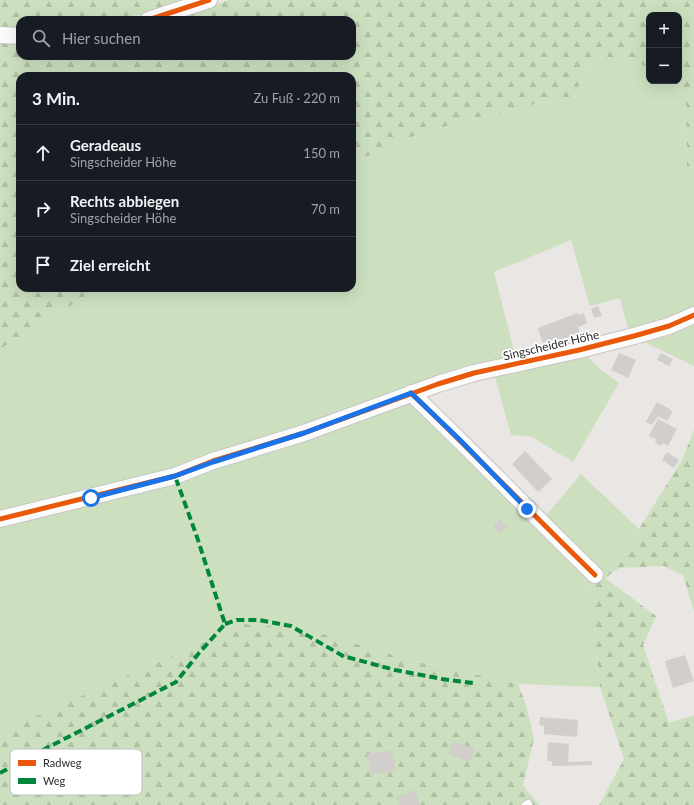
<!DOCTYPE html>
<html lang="de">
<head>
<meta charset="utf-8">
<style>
	:root { --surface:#171b24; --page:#242831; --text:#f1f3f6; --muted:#9ea1a6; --line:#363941 }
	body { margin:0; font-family:Lato,sans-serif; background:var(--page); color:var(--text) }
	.controls { position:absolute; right:12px; top:12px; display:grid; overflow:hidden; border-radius:8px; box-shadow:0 4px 16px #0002 }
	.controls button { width:36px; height:36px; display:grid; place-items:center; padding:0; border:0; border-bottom:1px solid var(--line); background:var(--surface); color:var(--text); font:20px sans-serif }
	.stop { position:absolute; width:12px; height:12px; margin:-9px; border:3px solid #1a73e8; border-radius:50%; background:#fff }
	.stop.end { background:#1a73e8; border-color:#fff; box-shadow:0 1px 4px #0008 }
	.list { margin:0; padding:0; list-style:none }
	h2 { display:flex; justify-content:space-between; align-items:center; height:52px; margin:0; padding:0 16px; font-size:17px }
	h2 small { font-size:13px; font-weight:400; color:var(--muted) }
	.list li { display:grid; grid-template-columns:26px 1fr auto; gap:12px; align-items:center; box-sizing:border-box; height:56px; padding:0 16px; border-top:1px solid var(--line) }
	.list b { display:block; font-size:15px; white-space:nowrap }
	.list p { margin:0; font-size:13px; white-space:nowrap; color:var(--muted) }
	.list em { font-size:13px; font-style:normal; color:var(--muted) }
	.icon { flex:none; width:22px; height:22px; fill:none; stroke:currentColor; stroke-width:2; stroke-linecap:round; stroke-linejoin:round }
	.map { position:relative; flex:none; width:694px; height:805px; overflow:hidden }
	.search { position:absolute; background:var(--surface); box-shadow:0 4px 16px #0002; left:16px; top:16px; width:340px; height:44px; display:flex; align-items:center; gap:10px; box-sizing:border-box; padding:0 14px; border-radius:12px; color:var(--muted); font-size:15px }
	.panel { position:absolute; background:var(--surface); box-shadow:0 4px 16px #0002; left:16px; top:72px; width:340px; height:220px; border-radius:12px }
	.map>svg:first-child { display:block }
	.grass { fill:#cce0bf }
	.forest { fill:url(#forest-firs) }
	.building { fill:#d1cecc }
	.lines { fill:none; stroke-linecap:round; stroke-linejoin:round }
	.lane-casing { stroke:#c6c4c5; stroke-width:10 }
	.street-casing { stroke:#c6c4c5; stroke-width:18 }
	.lane { stroke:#fcfbfb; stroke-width:8 }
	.street { stroke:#fcfbfb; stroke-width:16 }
	.quiet { stroke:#00873e; stroke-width:4; stroke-dasharray:8 4; stroke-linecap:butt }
	.cycleway-casing { stroke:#fff; stroke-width:8 }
	.cycleway { stroke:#e8590c; stroke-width:5 }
	.route { stroke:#1a73e8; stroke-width:5 }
	.labels { text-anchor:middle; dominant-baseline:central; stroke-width:3.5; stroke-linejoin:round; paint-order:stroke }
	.street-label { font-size:12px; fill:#2c2c2c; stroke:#fff }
	.key { fill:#fff; stroke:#c0c0c0; stroke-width:1 }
	.key-label { font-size:11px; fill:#2c2c2c }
</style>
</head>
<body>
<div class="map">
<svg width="694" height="805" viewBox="0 0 694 805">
	<defs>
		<pattern id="forest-firs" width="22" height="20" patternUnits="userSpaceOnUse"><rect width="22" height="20" fill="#cce0bf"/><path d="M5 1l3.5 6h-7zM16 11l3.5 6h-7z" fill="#afc0a4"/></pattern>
	</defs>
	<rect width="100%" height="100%" fill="#e9e6e3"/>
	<path class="grass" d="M 606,57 L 637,63 L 649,68 L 649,81 L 670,81 L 686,98 L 687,166 L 694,167 L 694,366 L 638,339 L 629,333 L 620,298 L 590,306 L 571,240 L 494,272 L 516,359 L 586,355 L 601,370 L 619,383 L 573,462 L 532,437 L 511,435 L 494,373 L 441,388 L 427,397 L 430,407 L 543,519 L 581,474 L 639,529 L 619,565 L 590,583 L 600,687 L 518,684 L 245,624 L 0,732 L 0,349 L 99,288 L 352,288 L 352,163 L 423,132 L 539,103 L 573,101 L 586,66 Z"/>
	<g class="forest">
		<path d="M 0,0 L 195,0 L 164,11 L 106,20 L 20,20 L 20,30 L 0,29 Z"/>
		<path d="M 229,0 L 694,0 L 694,167 L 687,166 L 686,98 L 670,81 L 679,81 L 679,15 L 649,15 L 649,68 L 637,63 L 606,57 L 586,66 L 573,101 L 539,103 L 423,132 L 352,163 L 352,76 L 20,76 L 20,288 L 99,288 L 0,349 L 0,40 L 20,41 L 20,56 L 352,56 L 352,20 L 174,20 Z"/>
		<path d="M 694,430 L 694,612 L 683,575 L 664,566 L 619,568 L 605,578 L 656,616 L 643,645 L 669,723 L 694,715 L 694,805 L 599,805 L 624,759 L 600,687 L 590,583 L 619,565 L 639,529 L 682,460 Z"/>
		<path d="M 245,624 L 309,630 L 413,661 L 518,684 L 526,705 L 534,739 L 523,785 L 539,805 L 0,805 L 0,732 Z"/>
	</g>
	<g class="building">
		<path d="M 598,306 L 602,316 L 594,318 L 591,309 Z"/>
		<path d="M 578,313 L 578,315 L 584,313 L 587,323 L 578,327 L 580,333 L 557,342 L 555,338 L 543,343 L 538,329 L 540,327 Z"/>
		<path d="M 619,353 L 636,360 L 628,378 L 611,370 Z"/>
		<path d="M 661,353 L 673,359 L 669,366 L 657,360 Z"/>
		<path d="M 657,402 L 673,411 L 667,421 L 658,416 L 652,425 L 646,422 Z"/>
		<path d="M 658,419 L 677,429 L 668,446 L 663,443 L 661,446 L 655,443 L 656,439 L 649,436 Z"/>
		<path d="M 525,451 L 552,479 L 538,492 L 512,464 Z"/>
		<path d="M 667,452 L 679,460 L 674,468 L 662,460 Z"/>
		<path d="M 500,519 L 507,527 L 500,533 L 493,526 Z"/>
		<path d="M 685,655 L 694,681 L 673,688 L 665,661 Z"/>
		<path d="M 540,717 L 578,720 L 577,737 L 544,734 L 544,726 L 539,725 Z"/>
		<path d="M 453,741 L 475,749 L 470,762 L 448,754 Z"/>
		<path d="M 548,742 L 569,744 L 568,762 L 592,761 L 592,765 L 552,766 L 552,761 L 547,761 Z"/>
		<path d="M 392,750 L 396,771 L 371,775 L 367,754 Z"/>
		<path d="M 415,790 L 420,805 L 399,805 L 396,797 Z"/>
	</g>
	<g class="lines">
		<g class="lane-casing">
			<path id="lane" d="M 526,805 L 528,804"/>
		</g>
		<g class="street-casing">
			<g id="street">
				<path d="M 148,20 L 209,0"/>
				<path d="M 0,35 L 20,36"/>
				<path d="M 411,393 C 474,453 533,515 595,575"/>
				<path d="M 0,519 L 175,476 L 213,461 L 304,433 L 438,384 L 474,373 L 579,350 L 634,336 L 669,326 L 694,315"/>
			</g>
		</g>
		<use href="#lane" class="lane"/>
		<use href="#street" class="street"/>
		<g class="quiet">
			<path d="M 225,624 L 237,620 L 259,620 L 291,626 L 343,656 L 395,670 L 442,679 L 473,683"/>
			<path d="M 0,773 L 31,756 L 176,682 L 199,653 L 225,624 L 197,537 L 175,476"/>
		</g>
		<g class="cycleway-casing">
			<g id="cycleway">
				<path d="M 148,20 L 209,0"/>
				<path d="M 411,393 C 474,453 533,515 595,575"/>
				<path d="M 0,519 L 175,476 L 213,461 L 304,433 L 438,384 L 474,373 L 579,350 L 634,336 L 669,326 L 694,315"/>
			</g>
		</g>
		<use href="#cycleway" class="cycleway"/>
	</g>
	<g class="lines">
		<path class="route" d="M 91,498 L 175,476 L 213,462 L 304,433 L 411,393 L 460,440 L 527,509"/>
	</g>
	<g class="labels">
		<g class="street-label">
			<text transform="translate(551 345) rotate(-13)">Singscheider Höhe</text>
		</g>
	</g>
	<rect x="10" y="749" width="132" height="46" rx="6" class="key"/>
	<rect x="18" y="760" width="18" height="6" fill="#e8590c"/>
	<rect x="18" y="778" width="18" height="6" fill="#00873e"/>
	<g class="key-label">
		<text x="43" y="767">Radweg</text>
		<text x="43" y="785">Weg</text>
	</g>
</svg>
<div class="controls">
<button>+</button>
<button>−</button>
</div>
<div class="stop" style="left:91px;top:498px"></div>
<div class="stop end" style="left:527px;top:509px"></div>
<div class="search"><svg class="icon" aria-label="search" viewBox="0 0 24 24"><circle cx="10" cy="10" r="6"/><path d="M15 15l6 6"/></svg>Hier suchen</div>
<section class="panel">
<h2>3 Min.<small>Zu Fuß · 220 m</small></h2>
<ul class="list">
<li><svg class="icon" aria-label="ahead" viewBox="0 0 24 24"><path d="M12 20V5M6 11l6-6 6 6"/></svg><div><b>Geradeaus</b><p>Singscheider Höhe</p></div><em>150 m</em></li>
<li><svg class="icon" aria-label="right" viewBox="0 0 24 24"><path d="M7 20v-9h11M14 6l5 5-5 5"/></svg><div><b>Rechts abbiegen</b><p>Singscheider Höhe</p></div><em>70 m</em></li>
<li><svg class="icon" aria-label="arrive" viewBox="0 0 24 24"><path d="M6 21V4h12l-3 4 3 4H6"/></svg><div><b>Ziel erreicht</b></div></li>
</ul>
</section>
</div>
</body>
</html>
